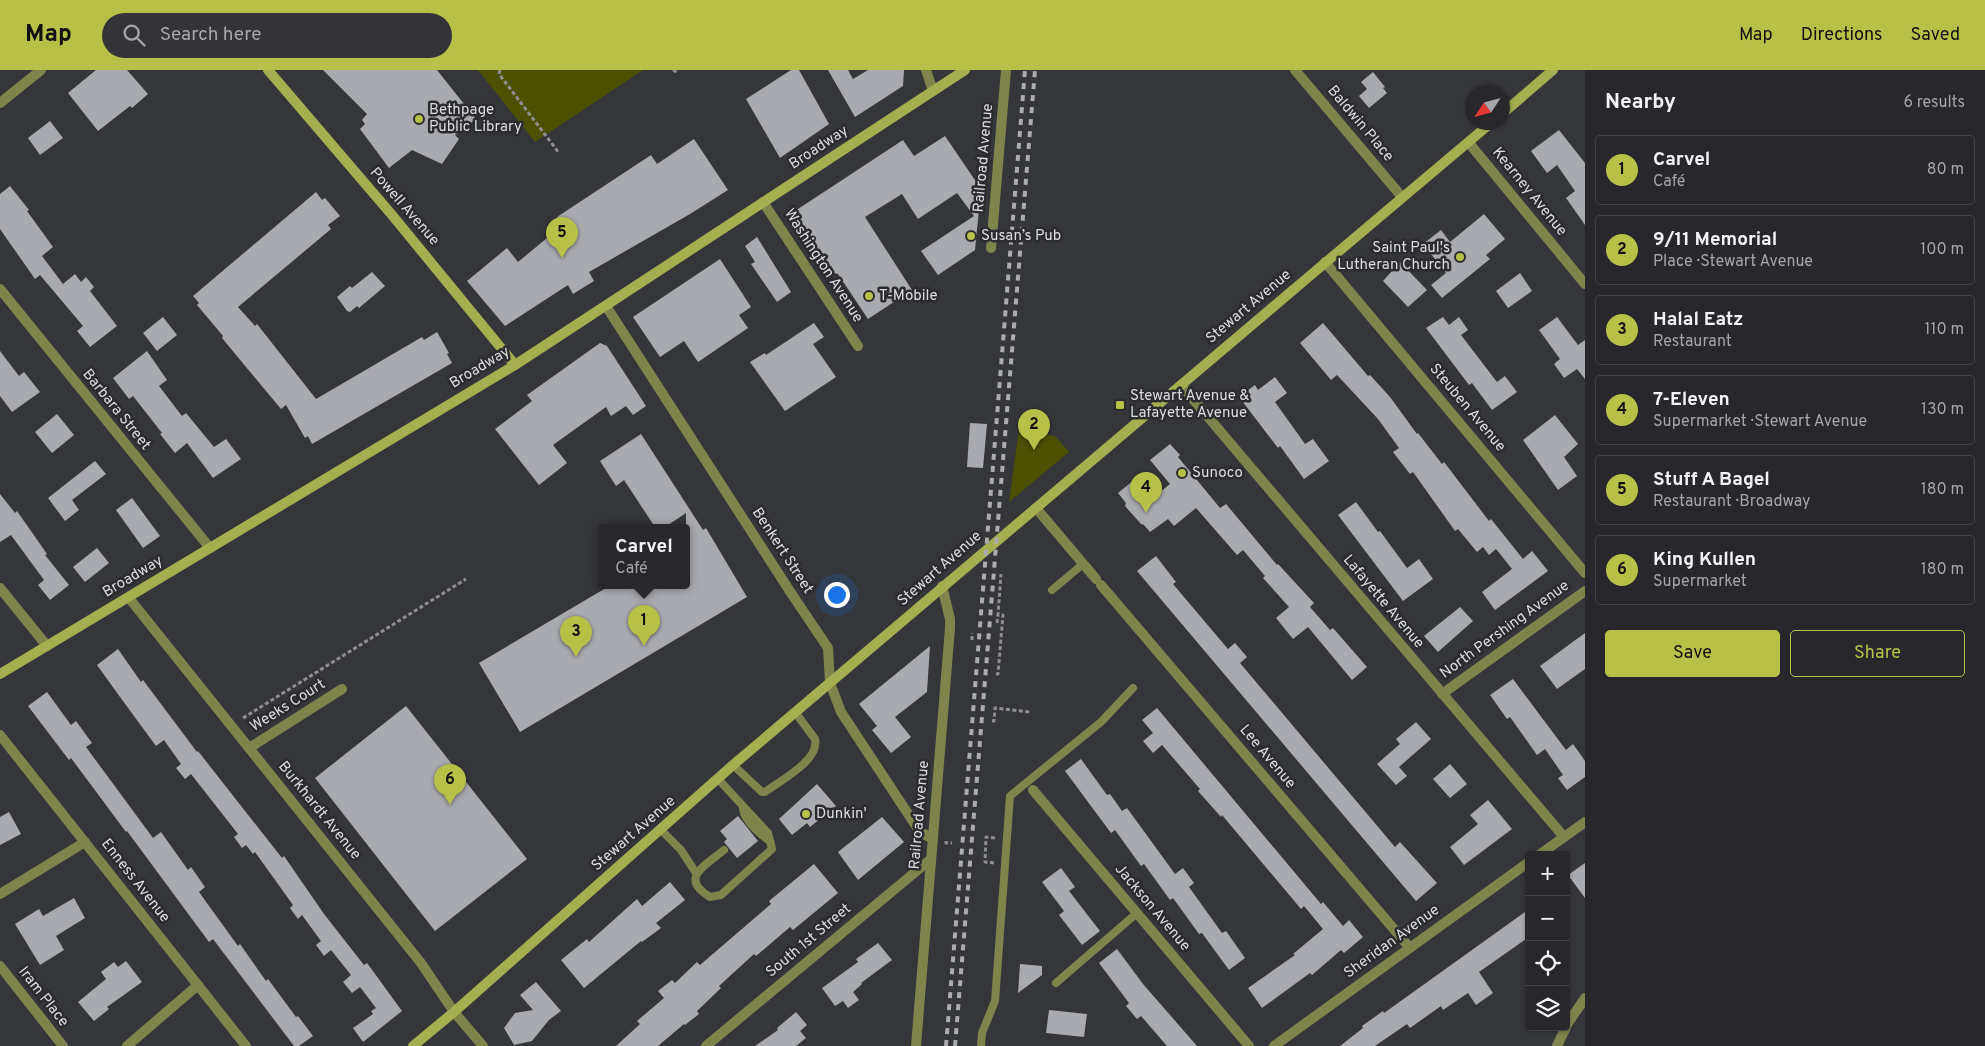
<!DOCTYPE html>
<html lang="en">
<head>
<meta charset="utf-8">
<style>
	:root { --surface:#28282c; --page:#343438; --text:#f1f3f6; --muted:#a5a6a9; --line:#444448; --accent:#b7c148 }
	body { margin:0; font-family:Overpass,sans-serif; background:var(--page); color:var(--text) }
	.controls { position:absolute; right:15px; bottom:15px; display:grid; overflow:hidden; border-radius:5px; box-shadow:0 1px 4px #0004 }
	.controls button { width:45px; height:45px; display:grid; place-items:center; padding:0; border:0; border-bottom:1px solid var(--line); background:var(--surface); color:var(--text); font:25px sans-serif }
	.compass { position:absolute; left:1465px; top:15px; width:45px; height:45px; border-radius:50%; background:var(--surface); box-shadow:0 1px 4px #0004; rotate:234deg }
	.you { position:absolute; left:836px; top:524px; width:18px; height:18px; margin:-12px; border:4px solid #fff; border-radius:50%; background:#1a73e8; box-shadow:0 0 0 8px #1a73e833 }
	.badge { display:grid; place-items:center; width:32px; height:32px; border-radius:50%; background:var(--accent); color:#111; font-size:16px; font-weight:700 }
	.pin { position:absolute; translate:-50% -41px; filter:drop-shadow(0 1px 2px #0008) }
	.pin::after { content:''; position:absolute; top:26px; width:18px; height:15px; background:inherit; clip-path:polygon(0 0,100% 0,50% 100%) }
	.popup { position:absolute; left:598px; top:454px; width:92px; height:65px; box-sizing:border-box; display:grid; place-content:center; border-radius:5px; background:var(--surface); filter:drop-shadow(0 1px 4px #0005); font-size:16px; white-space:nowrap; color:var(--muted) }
	.popup b { font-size:19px; color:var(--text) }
	.popup::after { content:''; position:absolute; left:50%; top:100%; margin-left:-10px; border:10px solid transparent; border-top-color:var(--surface) }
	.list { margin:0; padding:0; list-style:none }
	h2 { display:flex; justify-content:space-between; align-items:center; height:65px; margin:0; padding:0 20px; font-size:21px }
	h2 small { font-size:16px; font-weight:400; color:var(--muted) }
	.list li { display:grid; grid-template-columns:32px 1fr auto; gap:15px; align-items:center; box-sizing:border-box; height:70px; margin:0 10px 10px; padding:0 10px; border:1px solid var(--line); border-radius:5px }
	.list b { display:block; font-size:19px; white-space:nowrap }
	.list p { margin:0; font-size:16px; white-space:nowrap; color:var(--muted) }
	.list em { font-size:16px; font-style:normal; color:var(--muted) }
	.actions { display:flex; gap:10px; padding:15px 20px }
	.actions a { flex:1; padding:11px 0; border:1px solid var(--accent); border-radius:5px; text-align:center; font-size:18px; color:var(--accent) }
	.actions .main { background:var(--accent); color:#111 }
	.icon { flex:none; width:28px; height:28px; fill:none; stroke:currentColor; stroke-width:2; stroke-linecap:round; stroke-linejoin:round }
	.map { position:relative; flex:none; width:1585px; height:976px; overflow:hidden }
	header { display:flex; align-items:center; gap:30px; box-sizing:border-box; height:70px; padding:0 25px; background:var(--accent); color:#111 }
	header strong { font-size:24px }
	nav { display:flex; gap:28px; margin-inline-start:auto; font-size:18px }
	.search { width:350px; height:45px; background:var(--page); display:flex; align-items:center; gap:12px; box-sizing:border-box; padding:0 18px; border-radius:28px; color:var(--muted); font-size:19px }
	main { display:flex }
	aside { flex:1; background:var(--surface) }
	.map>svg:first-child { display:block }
	.green { fill:#4c5102 }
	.building { fill:#a9aab0 }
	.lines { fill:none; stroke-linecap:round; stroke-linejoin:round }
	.path { stroke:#8e8f92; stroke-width:3; stroke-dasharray:4 2.5; stroke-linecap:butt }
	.service { stroke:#7e844b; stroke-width:8 }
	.minor { stroke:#7e844b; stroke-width:10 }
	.secondary { stroke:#a6af50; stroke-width:10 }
	.rail { stroke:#abacaf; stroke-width:4; stroke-dasharray:6 6; stroke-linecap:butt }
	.poi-dot { fill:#b7c148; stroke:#2b2c30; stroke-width:2 }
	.labels { text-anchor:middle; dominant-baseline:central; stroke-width:5; stroke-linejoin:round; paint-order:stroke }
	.poi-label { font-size:15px; fill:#dddee1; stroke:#2b2c30; text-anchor:start }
	.street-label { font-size:15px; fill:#dddee1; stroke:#2b2c30 }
</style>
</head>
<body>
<header>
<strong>Map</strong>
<div class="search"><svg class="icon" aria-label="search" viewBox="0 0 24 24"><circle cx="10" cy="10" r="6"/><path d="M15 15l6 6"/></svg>Search here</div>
<nav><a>Map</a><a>Directions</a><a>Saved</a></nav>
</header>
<main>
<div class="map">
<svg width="1585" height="976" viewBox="0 0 1585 976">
	<rect width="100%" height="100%" fill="#35363a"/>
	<g class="green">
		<path d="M 478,0 L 643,0 L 535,72 Z"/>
		<path d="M 1019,359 L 1055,366 L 1069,382 L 1009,432 Z"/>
	</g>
	<g class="building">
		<path d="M 96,0 L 127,0 L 148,24 L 132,38 L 130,36 L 98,61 L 68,23 Z"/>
		<path d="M 323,0 L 437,0 L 476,49 L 455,65 L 459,69 L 442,94 L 412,80 L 389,98 L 360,59 L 365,54 L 362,50 L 367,44 Z"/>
		<path d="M 791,0 L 799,0 L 829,54 L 780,88 L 746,29 Z"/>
		<path d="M 828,0 L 848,0 L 853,9 L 868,0 L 904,0 L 903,16 L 855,47 Z"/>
		<path d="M 1373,2 L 1385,17 L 1383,18 L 1387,23 L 1369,38 L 1359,26 L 1367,19 L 1361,12 Z"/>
		<path d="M 50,51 L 63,68 L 40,85 L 28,68 Z"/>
		<path d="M 1559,60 L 1585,93 L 1585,155 L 1566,128 L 1575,121 L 1557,95 L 1547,103 L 1531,81 Z"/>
		<path d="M 945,66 L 981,119 L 975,180 L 938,205 L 921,181 L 974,146 L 957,123 L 918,149 L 902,124 L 865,147 L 912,220 L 868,249 L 838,204 L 829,202 L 793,148 L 795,141 L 903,70 L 914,86 Z"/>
		<path d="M 694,69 L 728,120 L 690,144 L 589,202 L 594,211 L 573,224 L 568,215 L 505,256 L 467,211 L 507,178 L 518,192 L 564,154 L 557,147 L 651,85 L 657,94 Z"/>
		<path d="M 10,116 L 29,140 L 27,141 L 53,177 L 42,186 L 63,214 L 75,204 L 81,212 L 86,207 L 94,217 L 90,221 L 117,256 L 90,277 L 77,261 L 83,256 L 40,205 L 35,209 L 0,159 L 0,124 Z"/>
		<path d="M 316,122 L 322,130 L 325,128 L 340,146 L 328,155 L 331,159 L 238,237 L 255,256 L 257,254 L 316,329 L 422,267 L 424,270 L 437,262 L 449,283 L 447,284 L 452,293 L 312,374 L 308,366 L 305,368 L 286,335 L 281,339 L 222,268 L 223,266 L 197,235 L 199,233 L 193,226 Z"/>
		<path d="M 1484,144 L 1505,169 L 1486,185 L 1490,189 L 1442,228 L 1431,215 L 1446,203 L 1423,174 L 1441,160 L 1450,172 Z"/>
		<path d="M 757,167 L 791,222 L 777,232 L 751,194 L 755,192 L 745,176 Z"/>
		<path d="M 720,189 L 751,237 L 739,245 L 748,258 L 698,292 L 684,271 L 660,287 L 633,247 Z"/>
		<path d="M 1400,192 L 1427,220 L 1408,237 L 1383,211 Z"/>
		<path d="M 372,202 L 385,216 L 359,238 L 357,236 L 350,242 L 347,241 L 337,227 L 350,216 L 352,218 Z"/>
		<path d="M 1520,203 L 1532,221 L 1508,238 L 1496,221 Z"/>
		<path d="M 163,247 L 177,265 L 157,281 L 143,263 Z"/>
		<path d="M 1443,247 L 1449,255 L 1459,247 L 1468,260 L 1461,265 L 1497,312 L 1505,306 L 1517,322 L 1492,340 L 1472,313 L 1469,315 L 1426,258 Z"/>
		<path d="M 1557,247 L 1578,275 L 1585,270 L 1585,309 L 1577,299 L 1564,308 L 1554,294 L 1560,289 L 1539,260 Z"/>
		<path d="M 814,253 L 824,267 L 813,274 L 836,307 L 785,341 L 750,292 L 765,283 L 766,285 Z"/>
		<path d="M 1323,253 L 1368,306 L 1370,305 L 1390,327 L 1417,364 L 1418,363 L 1442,394 L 1444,392 L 1489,451 L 1491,449 L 1523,489 L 1532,481 L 1548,501 L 1495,540 L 1482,522 L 1512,499 L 1496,479 L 1489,485 L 1483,477 L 1477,482 L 1458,459 L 1455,461 L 1413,402 L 1410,404 L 1393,382 L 1399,378 L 1378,349 L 1337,305 L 1331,310 L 1300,273 Z"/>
		<path d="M 600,273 L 607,276 L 646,336 L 633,345 L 626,336 L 611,346 L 606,337 L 553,375 L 567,393 L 539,415 L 495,359 L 532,331 L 527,325 Z"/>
		<path d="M 0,281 L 19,306 L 24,302 L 40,322 L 12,342 L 0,326 Z"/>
		<path d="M 147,281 L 167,310 L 159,316 L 182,346 L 186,343 L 214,377 L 226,369 L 241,389 L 213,408 L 187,373 L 175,383 L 160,364 L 162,363 L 133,326 L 129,329 L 113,308 Z"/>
		<path d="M 1275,307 L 1287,323 L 1275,332 L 1305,374 L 1313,369 L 1329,391 L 1304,409 L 1280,376 L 1278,378 L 1239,327 L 1255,315 L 1258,320 Z"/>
		<path d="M 57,344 L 74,365 L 52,383 L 35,362 Z"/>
		<path d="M 1555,345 L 1578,374 L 1564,387 L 1577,406 L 1558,420 L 1523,370 Z"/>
		<path d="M 970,353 L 987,354 L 983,398 L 967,397 Z"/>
		<path d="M 641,364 L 703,460 L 706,458 L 747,527 L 520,662 L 479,593 L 611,515 L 686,515 L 686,443 L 665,457 L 655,457 L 624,410 L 616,416 L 600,391 Z"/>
		<path d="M 1170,374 L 1180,385 L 1178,387 L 1220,438 L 1226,434 L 1277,495 L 1278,494 L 1314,533 L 1310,537 L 1330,560 L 1333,558 L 1367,597 L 1352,610 L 1308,557 L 1293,569 L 1276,548 L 1289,537 L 1263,508 L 1265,506 L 1243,480 L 1237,485 L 1196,438 L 1174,456 L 1168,449 L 1150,462 L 1144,455 L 1141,454 L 1125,436 L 1126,433 L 1118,423 L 1134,410 L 1150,430 L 1170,414 L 1150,390 Z"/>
		<path d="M 95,391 L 106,404 L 72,430 L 79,440 L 65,451 L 48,428 Z"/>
		<path d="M 0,424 L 15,443 L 17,441 L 47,484 L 45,485 L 69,515 L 50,530 L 38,515 L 44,510 L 11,465 L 0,472 Z"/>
		<path d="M 132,428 L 160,466 L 143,478 L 116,440 Z"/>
		<path d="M 1356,432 L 1378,462 L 1380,461 L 1407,498 L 1419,489 L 1433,509 L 1403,531 L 1338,445 Z"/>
		<path d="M 97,478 L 109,493 L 85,512 L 73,497 Z"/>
		<path d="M 1156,486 L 1176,512 L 1173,514 L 1228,579 L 1235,573 L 1247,587 L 1240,593 L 1395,777 L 1400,772 L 1437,813 L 1416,831 L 1137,501 Z"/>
		<path d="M 1460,537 L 1473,551 L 1438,582 L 1424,566 Z"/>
		<path d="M 1585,563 L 1585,599 L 1557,619 L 1540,596 Z"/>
		<path d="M 930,576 L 927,622 L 895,647 L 911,667 L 891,683 L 872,660 L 877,656 L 859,634 Z"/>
		<path d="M 118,579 L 141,612 L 143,610 L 197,682 L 198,681 L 282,788 L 284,786 L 324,844 L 364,895 L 367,893 L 402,941 L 363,972 L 353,958 L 373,944 L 371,941 L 376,938 L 360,917 L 352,923 L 343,912 L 351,905 L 331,880 L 324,886 L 316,875 L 321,871 L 302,845 L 298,849 L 290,838 L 293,835 L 255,782 L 253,784 L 246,775 L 242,778 L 234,767 L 238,764 L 191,704 L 185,709 L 176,698 L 181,694 L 164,670 L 156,676 L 120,627 L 97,595 Z"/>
		<path d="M 1513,609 L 1566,680 L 1573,674 L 1585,691 L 1585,707 L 1567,720 L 1558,708 L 1563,705 L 1545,679 L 1537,685 L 1510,647 L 1507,649 L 1490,625 Z"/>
		<path d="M 47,622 L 71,655 L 76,651 L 92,673 L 86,677 L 153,768 L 161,762 L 188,800 L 191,797 L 205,817 L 199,822 L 238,876 L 240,874 L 266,911 L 268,909 L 296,947 L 298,946 L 313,966 L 299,976 L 294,976 L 213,869 L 209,872 L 127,761 L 126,762 L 71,688 L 69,690 L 28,636 Z"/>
		<path d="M 406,636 L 527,789 L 435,861 L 315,708 Z"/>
		<path d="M 1157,638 L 1321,834 L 1323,832 L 1343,856 L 1349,850 L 1363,867 L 1344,883 L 1341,880 L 1312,905 L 1310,903 L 1262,938 L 1248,918 L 1295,885 L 1293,884 L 1323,859 L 1304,836 L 1301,839 L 1222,745 L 1221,747 L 1198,721 L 1200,719 L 1162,675 L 1153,683 L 1143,671 L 1153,663 L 1142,650 Z"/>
		<path d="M 1416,652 L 1431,669 L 1399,697 L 1407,706 L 1396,715 L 1377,694 L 1400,674 L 1396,669 Z"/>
		<path d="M 1081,689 L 1107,725 L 1110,724 L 1122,741 L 1127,738 L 1175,804 L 1183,798 L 1194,813 L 1189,817 L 1222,863 L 1226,861 L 1245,888 L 1229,900 L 1202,863 L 1199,864 L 1173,828 L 1170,830 L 1144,794 L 1141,796 L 1115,760 L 1111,763 L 1065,701 Z"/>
		<path d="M 1450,694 L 1467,714 L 1450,728 L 1433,709 Z"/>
		<path d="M 817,714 L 836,736 L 810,757 L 807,753 L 792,765 L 779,749 Z"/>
		<path d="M 1488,730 L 1512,759 L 1464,795 L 1450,777 L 1478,754 L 1470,745 Z"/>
		<path d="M 9,742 L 21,764 L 0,775 L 0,747 Z"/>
		<path d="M 738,746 L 758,771 L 737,788 L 724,772 L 727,769 L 720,761 Z"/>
		<path d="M 882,747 L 904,772 L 858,810 L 838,782 Z"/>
		<path d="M 1585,793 L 1585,828 L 1568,805 Z"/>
		<path d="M 814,794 L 838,823 L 793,860 L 790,857 L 756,886 L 754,884 L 719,916 L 721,918 L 697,941 L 699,944 L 685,955 L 684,954 L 658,976 L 616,976 L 640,954 L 637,951 L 664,928 L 658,921 L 672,910 L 675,913 L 697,892 L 700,895 L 771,834 L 769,831 Z"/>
		<path d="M 1061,798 L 1075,817 L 1069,821 L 1100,861 L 1082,875 L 1059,845 L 1064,841 L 1042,812 Z"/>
		<path d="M 670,812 L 685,830 L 656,853 L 661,858 L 642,872 L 641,871 L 584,918 L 561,890 L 587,869 L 589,872 L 637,829 L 642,836 Z"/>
		<path d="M 74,828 L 85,848 L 56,866 L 64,880 L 40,895 L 15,854 L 39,839 L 43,846 Z"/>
		<path d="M 1529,839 L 1529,867 L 1479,902 L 1493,923 L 1476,935 L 1468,923 L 1443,940 L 1441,936 L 1410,958 L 1407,954 L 1375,976 L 1340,976 L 1363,958 L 1362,956 L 1383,941 L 1384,943 Z"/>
		<path d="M 878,873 L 892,890 L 861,913 L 862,914 L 853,922 L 859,930 L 848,938 L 843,931 L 835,936 L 822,918 L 858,892 L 856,889 Z"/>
		<path d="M 1117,879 L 1143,914 L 1197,976 L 1167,976 L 1141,946 L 1137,949 L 1126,936 L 1129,933 L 1099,893 Z"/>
		<path d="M 126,891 L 142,912 L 107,937 L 109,939 L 94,951 L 78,932 L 106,909 L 101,902 L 114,892 L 118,897 Z"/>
		<path d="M 1020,894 L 1042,896 L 1042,905 L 1018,923 Z"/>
		<path d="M 536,912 L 561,941 L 549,950 L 532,971 L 514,975 L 504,958 L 515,943 L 533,940 L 520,925 Z"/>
		<path d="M 1049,940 L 1087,944 L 1084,967 L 1046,963 Z"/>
		<path d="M 796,942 L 807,955 L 800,961 L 806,968 L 796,976 L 755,976 L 778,960 L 777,958 Z"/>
	</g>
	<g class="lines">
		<g class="path">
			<path d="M 500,0 L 499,4 L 559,83"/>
			<path d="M 673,0 L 678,3"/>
			<path d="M 997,553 L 998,545"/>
			<path d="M 972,570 L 972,563"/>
			<path d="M 996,604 L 998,604 L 1003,545 L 998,545 L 1001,504"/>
			<path d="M 243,648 L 466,509"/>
			<path d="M 992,651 L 994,651 L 995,638 L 1030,642"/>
			<path d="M 946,771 L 946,773 L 952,773"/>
			<path d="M 994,793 L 985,792 L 986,767 L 996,768"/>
		</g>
		<g class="service">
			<path d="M 1052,520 L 1083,494"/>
			<path d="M 733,695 L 762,722 L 765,722 C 780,711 820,690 815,669 L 795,642"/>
			<path d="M 718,709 L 768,763 L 772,779 L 721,825 L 710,827 C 678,808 706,795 724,780"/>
			<path d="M 743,739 C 745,751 759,764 770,771"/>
			<path d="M 661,760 L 681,780 L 696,803"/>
			<path d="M 1056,913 L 1137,843"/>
			<path d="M 981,976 L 982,963 L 995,931 L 1010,726 L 1101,652 L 1133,618"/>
		</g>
		<g class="minor">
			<path d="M 926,0 L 933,21"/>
			<path d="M 1295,0 L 1402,127"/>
			<path d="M 0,33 L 41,0"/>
			<path d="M 1469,73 L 1585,214"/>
			<path d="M 763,132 L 858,276"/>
			<path d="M 991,178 L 1006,0"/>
			<path d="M 1325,192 L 1585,503"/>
			<path d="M 0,219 L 210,478"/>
			<path d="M 606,236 L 791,523 L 828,578 L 830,613 L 841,642 L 920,762 L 933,769"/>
			<path d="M 1181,315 L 1564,767"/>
			<path d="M 1036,438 L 1096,509"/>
			<path d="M 1101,515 L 1410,878"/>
			<path d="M 0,518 L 47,576"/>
			<path d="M 129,528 L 421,893 L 454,942 L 483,976"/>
			<path d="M 1442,624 L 1585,521"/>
			<path d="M 0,665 L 246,976"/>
			<path d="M 249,678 L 342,619"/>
			<path d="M 1033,720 L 1249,976"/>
			<path d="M 1539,785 L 1585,752"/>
			<path d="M 0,824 L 85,772"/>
			<path d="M 0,896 L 63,976"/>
			<path d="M 1566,956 L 1585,928"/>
			<path d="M 127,976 L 198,915"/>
			<path d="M 706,976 L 931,789"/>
			<path d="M 916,976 L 950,558 L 950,549 L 942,516"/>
			<path d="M 1274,976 L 1529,792"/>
			<path d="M 1557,976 L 1566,957"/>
		</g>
		<g class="secondary">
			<path d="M 268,0 L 392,145 L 515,295"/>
			<path d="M 1502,44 L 1553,0"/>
			<path d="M 0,604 L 515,295 L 965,0"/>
			<path d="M 413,976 L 454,942 L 733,695 L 1312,204 L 1492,52"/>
		</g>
		<g class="rail">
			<path d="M 946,976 L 1025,0"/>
			<path d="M 955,976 L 1035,0"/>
		</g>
	</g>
	<g class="poi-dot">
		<circle cx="419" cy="49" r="5"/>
		<circle cx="971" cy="166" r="5"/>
		<circle cx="1460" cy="187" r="5"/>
		<circle cx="869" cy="226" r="5"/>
		<rect x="1115" y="330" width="10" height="10" rx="2.5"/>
		<circle cx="1182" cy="403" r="5"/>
		<circle cx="806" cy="744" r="5"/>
	</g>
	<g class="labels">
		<g class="poi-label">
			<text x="429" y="40">Bethpage<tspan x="429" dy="17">Public Library</tspan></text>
			<text x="981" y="166">Susan’s Pub</text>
			<text x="1450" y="178" text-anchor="end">Saint Paul's<tspan x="1450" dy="17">Lutheran Church</tspan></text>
			<text x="879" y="226">T-Mobile</text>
			<text x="1130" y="326">Stewart Avenue &amp;<tspan x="1130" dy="17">Lafayette Avenue</tspan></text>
			<text x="1192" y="403">Sunoco</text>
			<text x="816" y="744">Dunkin'</text>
		</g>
		<g class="street-label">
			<text transform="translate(1360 54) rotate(50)">Baldwin Place</text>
			<text transform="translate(819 78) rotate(-33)">Broadway</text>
			<text transform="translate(984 88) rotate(-85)">Railroad Avenue</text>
			<text transform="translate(1529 122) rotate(51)">Kearney Avenue</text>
			<text transform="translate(404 137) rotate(49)">Powell Avenue</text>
			<text transform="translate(823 196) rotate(57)">Washington Avenue</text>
			<text transform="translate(1249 237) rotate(-40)">Stewart Avenue</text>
			<text transform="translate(480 298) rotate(-31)">Broadway</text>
			<text transform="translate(1467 338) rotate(50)">Steuben Avenue</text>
			<text transform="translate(116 340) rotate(51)">Barbara Street</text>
			<text transform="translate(782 481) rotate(57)">Benkert Street</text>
			<text transform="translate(940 499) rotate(-41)">Stewart Avenue</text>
			<text transform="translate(133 507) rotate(-31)">Broadway</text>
			<text transform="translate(1383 532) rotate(50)">Lafayette Avenue</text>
			<text transform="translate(1505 560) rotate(-36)">North Pershing Avenue</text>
			<text transform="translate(288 636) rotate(-32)">Weeks Court</text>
			<text transform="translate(1267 687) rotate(50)">Lee Avenue</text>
			<text transform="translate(319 741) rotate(51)">Burkhardt Avenue</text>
			<text transform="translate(920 745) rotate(-85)">Railroad Avenue</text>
			<text transform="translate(634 764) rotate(-41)">Stewart Avenue</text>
			<text transform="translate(135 811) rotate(52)">Enness Avenue</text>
			<text transform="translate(1152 838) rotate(50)">Jackson Avenue</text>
			<text transform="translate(809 871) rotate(-40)">South 1st Street</text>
			<text transform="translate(1392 872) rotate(-36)">Sheridan Avenue</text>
			<text transform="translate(43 927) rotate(52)">Iram Place</text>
		</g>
	</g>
</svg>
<div class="controls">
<button>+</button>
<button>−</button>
<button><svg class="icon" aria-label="locate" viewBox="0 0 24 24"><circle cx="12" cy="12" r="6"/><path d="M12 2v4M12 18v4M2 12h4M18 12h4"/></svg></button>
<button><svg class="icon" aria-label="layers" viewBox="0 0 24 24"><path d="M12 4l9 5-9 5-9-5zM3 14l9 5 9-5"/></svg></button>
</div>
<svg class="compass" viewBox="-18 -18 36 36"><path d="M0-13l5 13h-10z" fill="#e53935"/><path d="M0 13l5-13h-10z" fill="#a5a6a9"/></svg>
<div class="you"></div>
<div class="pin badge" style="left:644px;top:576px">1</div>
<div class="popup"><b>Carvel</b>Café</div>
<div class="pin badge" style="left:1034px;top:380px">2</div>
<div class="pin badge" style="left:576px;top:587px">3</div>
<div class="pin badge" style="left:1146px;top:443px">4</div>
<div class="pin badge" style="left:562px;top:188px">5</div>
<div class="pin badge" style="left:450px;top:735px">6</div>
</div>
<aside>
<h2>Nearby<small>6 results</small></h2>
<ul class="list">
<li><span class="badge">1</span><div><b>Carvel</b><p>Café</p></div><em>80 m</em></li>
<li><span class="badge">2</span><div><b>9/11 Memorial</b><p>Place · Stewart Avenue</p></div><em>100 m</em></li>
<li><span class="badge">3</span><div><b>Halal Eatz</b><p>Restaurant</p></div><em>110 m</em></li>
<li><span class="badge">4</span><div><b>7-Eleven</b><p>Supermarket · Stewart Avenue</p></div><em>130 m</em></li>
<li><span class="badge">5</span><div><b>Stuff A Bagel</b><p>Restaurant · Broadway</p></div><em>180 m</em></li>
<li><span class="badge">6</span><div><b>King Kullen</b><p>Supermarket</p></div><em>180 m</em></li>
</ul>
<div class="actions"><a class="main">Save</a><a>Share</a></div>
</aside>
</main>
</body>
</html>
